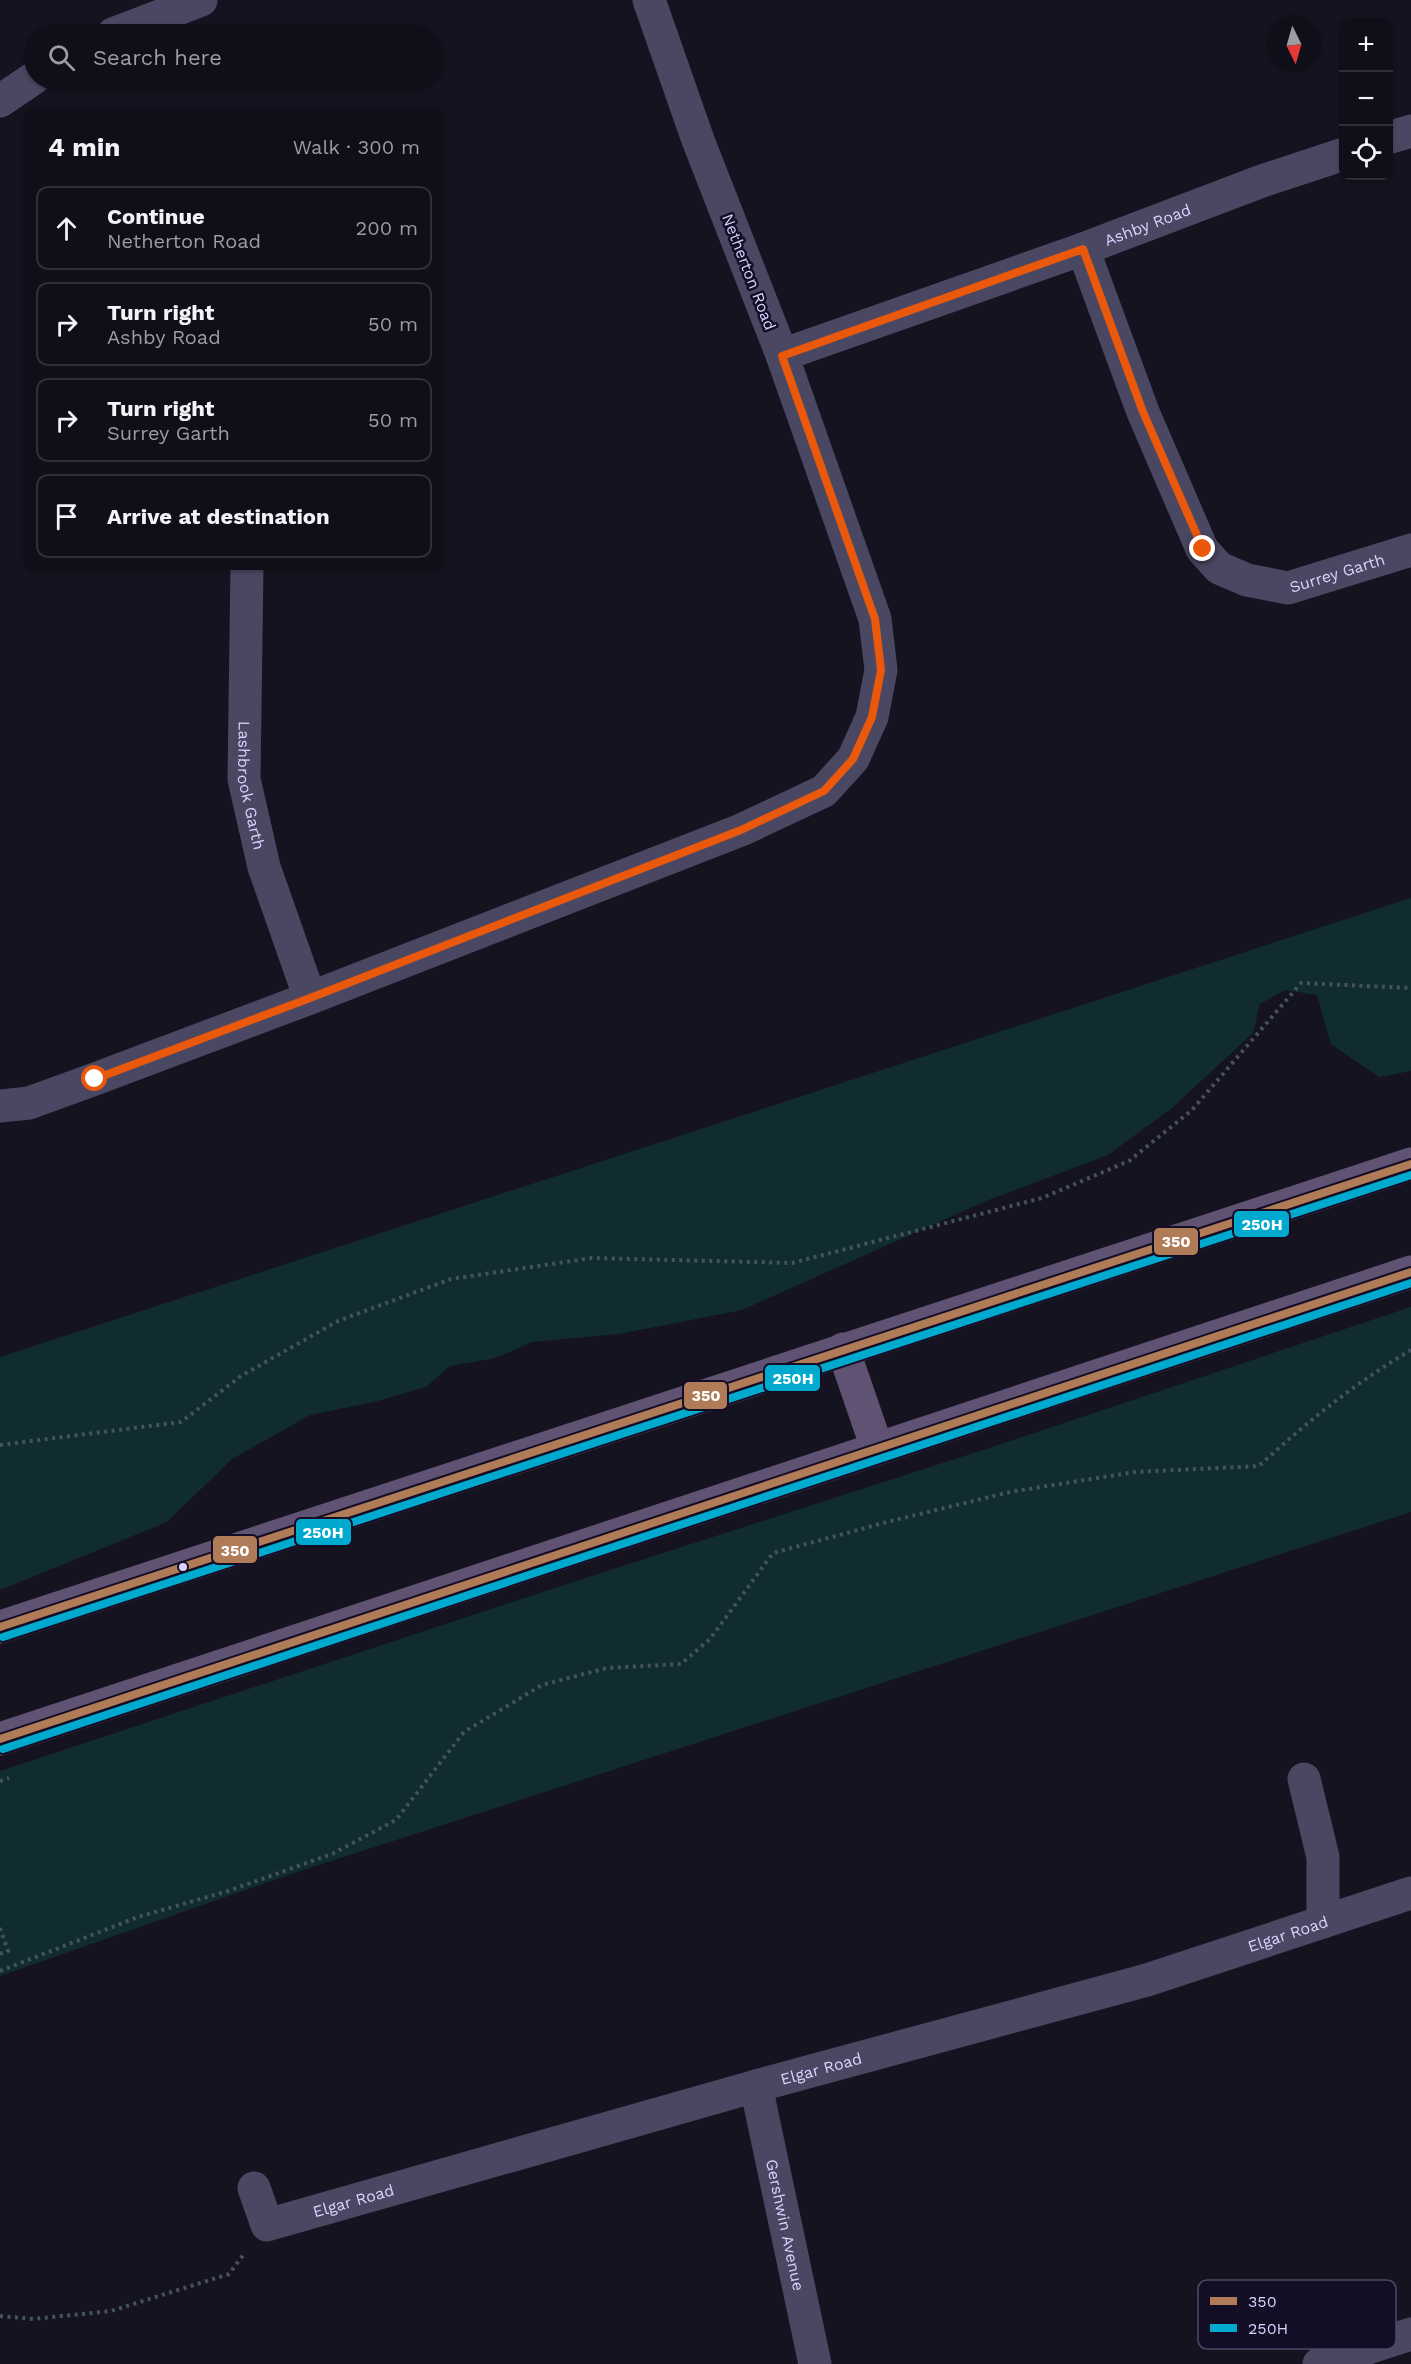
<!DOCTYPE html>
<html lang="en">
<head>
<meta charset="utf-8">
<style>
	:root { --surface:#100e18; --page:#191721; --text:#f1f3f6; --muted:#9c9ca2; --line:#302e37 }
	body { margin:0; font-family:"Work Sans",sans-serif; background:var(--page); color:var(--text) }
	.controls { position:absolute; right:18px; top:18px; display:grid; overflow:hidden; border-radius:12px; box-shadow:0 2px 4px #0004 }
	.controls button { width:54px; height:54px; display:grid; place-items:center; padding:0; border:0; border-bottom:2px solid var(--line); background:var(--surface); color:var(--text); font:30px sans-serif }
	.compass { position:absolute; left:1267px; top:18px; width:54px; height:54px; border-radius:50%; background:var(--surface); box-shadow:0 2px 4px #0004; rotate:175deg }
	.stop { position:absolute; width:18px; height:18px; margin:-14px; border:4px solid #ea580c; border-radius:50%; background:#fff }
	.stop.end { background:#ea580c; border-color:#fff; box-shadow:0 2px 6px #0008 }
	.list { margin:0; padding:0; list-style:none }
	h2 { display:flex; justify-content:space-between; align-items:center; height:78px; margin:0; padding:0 24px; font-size:26px }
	h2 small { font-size:20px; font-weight:400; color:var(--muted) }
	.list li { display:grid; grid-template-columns:39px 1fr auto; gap:18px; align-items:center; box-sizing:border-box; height:84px; margin:0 12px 12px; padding:0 12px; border:2px solid var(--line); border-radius:12px }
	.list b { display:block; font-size:22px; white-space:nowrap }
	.list p { margin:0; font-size:20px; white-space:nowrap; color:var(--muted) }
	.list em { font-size:20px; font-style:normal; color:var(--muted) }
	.icon { flex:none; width:33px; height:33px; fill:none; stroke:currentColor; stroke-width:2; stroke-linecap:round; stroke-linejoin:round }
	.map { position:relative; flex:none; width:1411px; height:2364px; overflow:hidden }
	.search { position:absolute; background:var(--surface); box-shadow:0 2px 4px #0004; left:24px; top:24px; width:420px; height:66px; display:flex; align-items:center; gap:15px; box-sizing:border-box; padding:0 21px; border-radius:33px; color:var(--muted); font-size:22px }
	.panel { position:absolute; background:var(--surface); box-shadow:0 2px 4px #0004; left:24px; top:108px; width:420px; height:462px; border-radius:12px }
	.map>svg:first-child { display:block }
	.green { fill:#112c2f }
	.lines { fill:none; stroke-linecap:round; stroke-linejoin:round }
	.path { stroke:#455262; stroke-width:4; stroke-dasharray:3 4.5; stroke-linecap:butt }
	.minor { stroke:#4a4762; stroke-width:33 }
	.major { stroke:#605272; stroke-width:33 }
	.bus-1-casing { stroke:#130d26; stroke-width:12 }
	.bus-2-casing { stroke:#130d26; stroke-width:12 }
	.bus-1 { stroke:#b07c57; stroke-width:8 }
	.bus-2 { stroke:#00a9ce; stroke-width:8 }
	.route { stroke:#ea580c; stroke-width:8 }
	.bus-dot { fill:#dbd3ff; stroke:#130d26; stroke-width:2 }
	.labels { text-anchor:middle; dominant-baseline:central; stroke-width:5; stroke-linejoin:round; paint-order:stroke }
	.street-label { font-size:16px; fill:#dbd3ff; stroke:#130d26 }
	.key { fill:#130d26; stroke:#4f4867; stroke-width:1.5 }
	.key-label { font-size:16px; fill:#dbd3ff }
	.line-badge { stroke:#130d26; stroke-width:2 }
	.badge-label { font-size:16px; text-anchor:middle; font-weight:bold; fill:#fff }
</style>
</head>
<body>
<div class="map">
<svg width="1411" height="2364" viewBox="0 0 1411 2364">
	<rect width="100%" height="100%" fill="#161320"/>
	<g class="green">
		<path d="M 1411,898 L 1411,1071 L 1379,1077 L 1331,1044 L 1317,995 L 1285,990 L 1260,1004 L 1253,1033 L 1172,1108 L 1108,1155 L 986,1201 L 742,1310 L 619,1334 L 532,1342 L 496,1358 L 450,1366 L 426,1387 L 374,1402 L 310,1415 L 232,1459 L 167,1522 L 0,1590 L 0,1357 Z"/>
		<path d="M 1411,1307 L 1411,1512 L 297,1872 L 0,1976 L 0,1771 L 567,1584 L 986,1449 Z"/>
	</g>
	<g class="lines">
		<g class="path">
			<path d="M 0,1445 L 181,1422 L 241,1376 L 338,1321 L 451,1279 L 592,1258 L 792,1263 L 1042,1198 L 1129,1161 L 1192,1110 L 1301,983 L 1411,988"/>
			<path d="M 0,1781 L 9,1778"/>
			<path d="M 0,1928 L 8,1951 L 0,1954"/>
			<path d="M 0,1971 L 138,1917 L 228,1891 L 332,1854 L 396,1820 L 464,1732 L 542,1685 L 607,1668 L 681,1664 L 710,1639 L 773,1553 L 891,1521 L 1010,1492 L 1135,1472 L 1259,1466 C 1307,1422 1355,1383 1411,1350"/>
			<path d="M 0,2316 L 33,2319 L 111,2311 L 229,2274 L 244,2254"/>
		</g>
		<g class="minor">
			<path d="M 113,34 L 201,0"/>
			<path d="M 0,101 L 34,78"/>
			<path d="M 1388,138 L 1411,131"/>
			<path id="s1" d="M 1083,249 L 1143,412 L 1202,549 L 1219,568 L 1247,580 L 1288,588 L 1411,550"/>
			<path id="s2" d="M 782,355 L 1083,249 L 1262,181 L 1344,154"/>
			<path id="s3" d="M 247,566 L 244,779 L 264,867 L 310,998"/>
			<path d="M 0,1106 L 29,1103 L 95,1079 L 310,998 L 741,830 L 824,791 L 853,759 L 872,717 L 881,670 L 875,619 L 782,355 L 698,140 L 649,0"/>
			<path d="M 1304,1779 L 1323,1857 L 1323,1922"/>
			<path id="s4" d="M 756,2086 L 815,2364"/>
			<path id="s5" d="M 254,2188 L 267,2225 L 756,2086 L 1147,1980 L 1411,1893"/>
			<path d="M 1319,2364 L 1411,2334"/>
		</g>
		<g class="major">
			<path d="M 843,1349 L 877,1448"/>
			<path d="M 0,1627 L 1411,1164"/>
			<path d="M 0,1739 L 1411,1272"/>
		</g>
		<g class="bus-1-casing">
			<g id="bus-1">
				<path d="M 0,1627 L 1411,1164"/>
				<path d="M 0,1739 L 1411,1272"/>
			</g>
		</g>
		<g class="bus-2-casing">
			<g id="bus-2">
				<path d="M 3,1637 L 1411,1175"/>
				<path d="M 3,1749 L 1411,1283"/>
			</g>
		</g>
		<use href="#bus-1" class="bus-1"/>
		<use href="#bus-2" class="bus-2"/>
	</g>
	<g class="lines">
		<path class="route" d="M 95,1079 L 310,998 L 741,830 L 824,791 L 853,759 L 872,717 L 881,670 L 875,619 L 782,356 L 1083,249 L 1143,412 L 1203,549"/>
	</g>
	<circle class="bus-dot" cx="183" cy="1567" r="5"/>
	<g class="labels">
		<g class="street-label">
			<text stroke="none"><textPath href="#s2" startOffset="388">Ashby Road</textPath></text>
			<text transform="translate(749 272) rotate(69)">Netherton Road</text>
			<text stroke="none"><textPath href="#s1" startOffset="472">Surrey Garth</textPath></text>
			<text stroke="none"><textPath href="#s3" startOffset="220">Lashbrook Garth</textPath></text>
			<text stroke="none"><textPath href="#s5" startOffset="1101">Elgar Road</textPath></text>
			<text stroke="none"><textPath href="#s5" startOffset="615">Elgar Road</textPath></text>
			<text stroke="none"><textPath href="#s5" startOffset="129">Elgar Road</textPath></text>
			<text stroke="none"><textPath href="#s4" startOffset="142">Gershwin Avenue</textPath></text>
		</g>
	</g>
	<rect x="1198" y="2280" width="198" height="69" rx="9" class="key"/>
	<rect x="1210" y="2297" width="27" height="8" fill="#b07c57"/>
	<rect x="1210" y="2324" width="27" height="8" fill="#00a9ce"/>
	<g class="key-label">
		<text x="1248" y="2307">350</text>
		<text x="1248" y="2334">250H</text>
	</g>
	<g class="line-badge">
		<rect x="1233" y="1210" width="57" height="28" rx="6" fill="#00a9ce"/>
		<rect x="1153" y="1227" width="46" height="29" rx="6" fill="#b07c57"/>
		<rect x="764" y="1364" width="57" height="28" rx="6" fill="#00a9ce"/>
		<rect x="683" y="1381" width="45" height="29" rx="6" fill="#b07c57"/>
		<rect x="295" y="1518" width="57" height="28" rx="6" fill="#00a9ce"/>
		<rect x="212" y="1535" width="46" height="29" rx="6" fill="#b07c57"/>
	</g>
	<g class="badge-label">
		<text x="1262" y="1230">250H</text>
		<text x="1176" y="1247">350</text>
		<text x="793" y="1384">250H</text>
		<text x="706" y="1401">350</text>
		<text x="323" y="1538">250H</text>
		<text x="235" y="1556">350</text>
	</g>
</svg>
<div class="controls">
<button>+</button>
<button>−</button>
<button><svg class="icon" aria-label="locate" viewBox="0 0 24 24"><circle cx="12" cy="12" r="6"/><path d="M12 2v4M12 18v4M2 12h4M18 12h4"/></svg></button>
</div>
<svg class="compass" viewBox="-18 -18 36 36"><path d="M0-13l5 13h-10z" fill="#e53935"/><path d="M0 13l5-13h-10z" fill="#9c9ca2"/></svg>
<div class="stop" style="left:95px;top:1079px"></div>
<div class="stop end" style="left:1203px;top:549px"></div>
<div class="search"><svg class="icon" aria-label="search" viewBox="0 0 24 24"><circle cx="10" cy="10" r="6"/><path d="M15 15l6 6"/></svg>Search here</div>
<section class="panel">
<h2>4 min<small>Walk · 300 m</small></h2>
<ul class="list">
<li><svg class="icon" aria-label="ahead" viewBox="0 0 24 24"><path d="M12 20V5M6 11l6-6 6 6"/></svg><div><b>Continue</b><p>Netherton Road</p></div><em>200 m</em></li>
<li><svg class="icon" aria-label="right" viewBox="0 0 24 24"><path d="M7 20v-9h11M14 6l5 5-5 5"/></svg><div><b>Turn right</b><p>Ashby Road</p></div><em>50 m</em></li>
<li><svg class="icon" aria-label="right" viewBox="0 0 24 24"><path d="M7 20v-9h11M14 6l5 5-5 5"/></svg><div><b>Turn right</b><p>Surrey Garth</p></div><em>50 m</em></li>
<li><svg class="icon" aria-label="arrive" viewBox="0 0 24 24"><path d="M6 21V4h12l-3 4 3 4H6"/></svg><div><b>Arrive at destination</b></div></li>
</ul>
</section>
</div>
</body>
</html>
